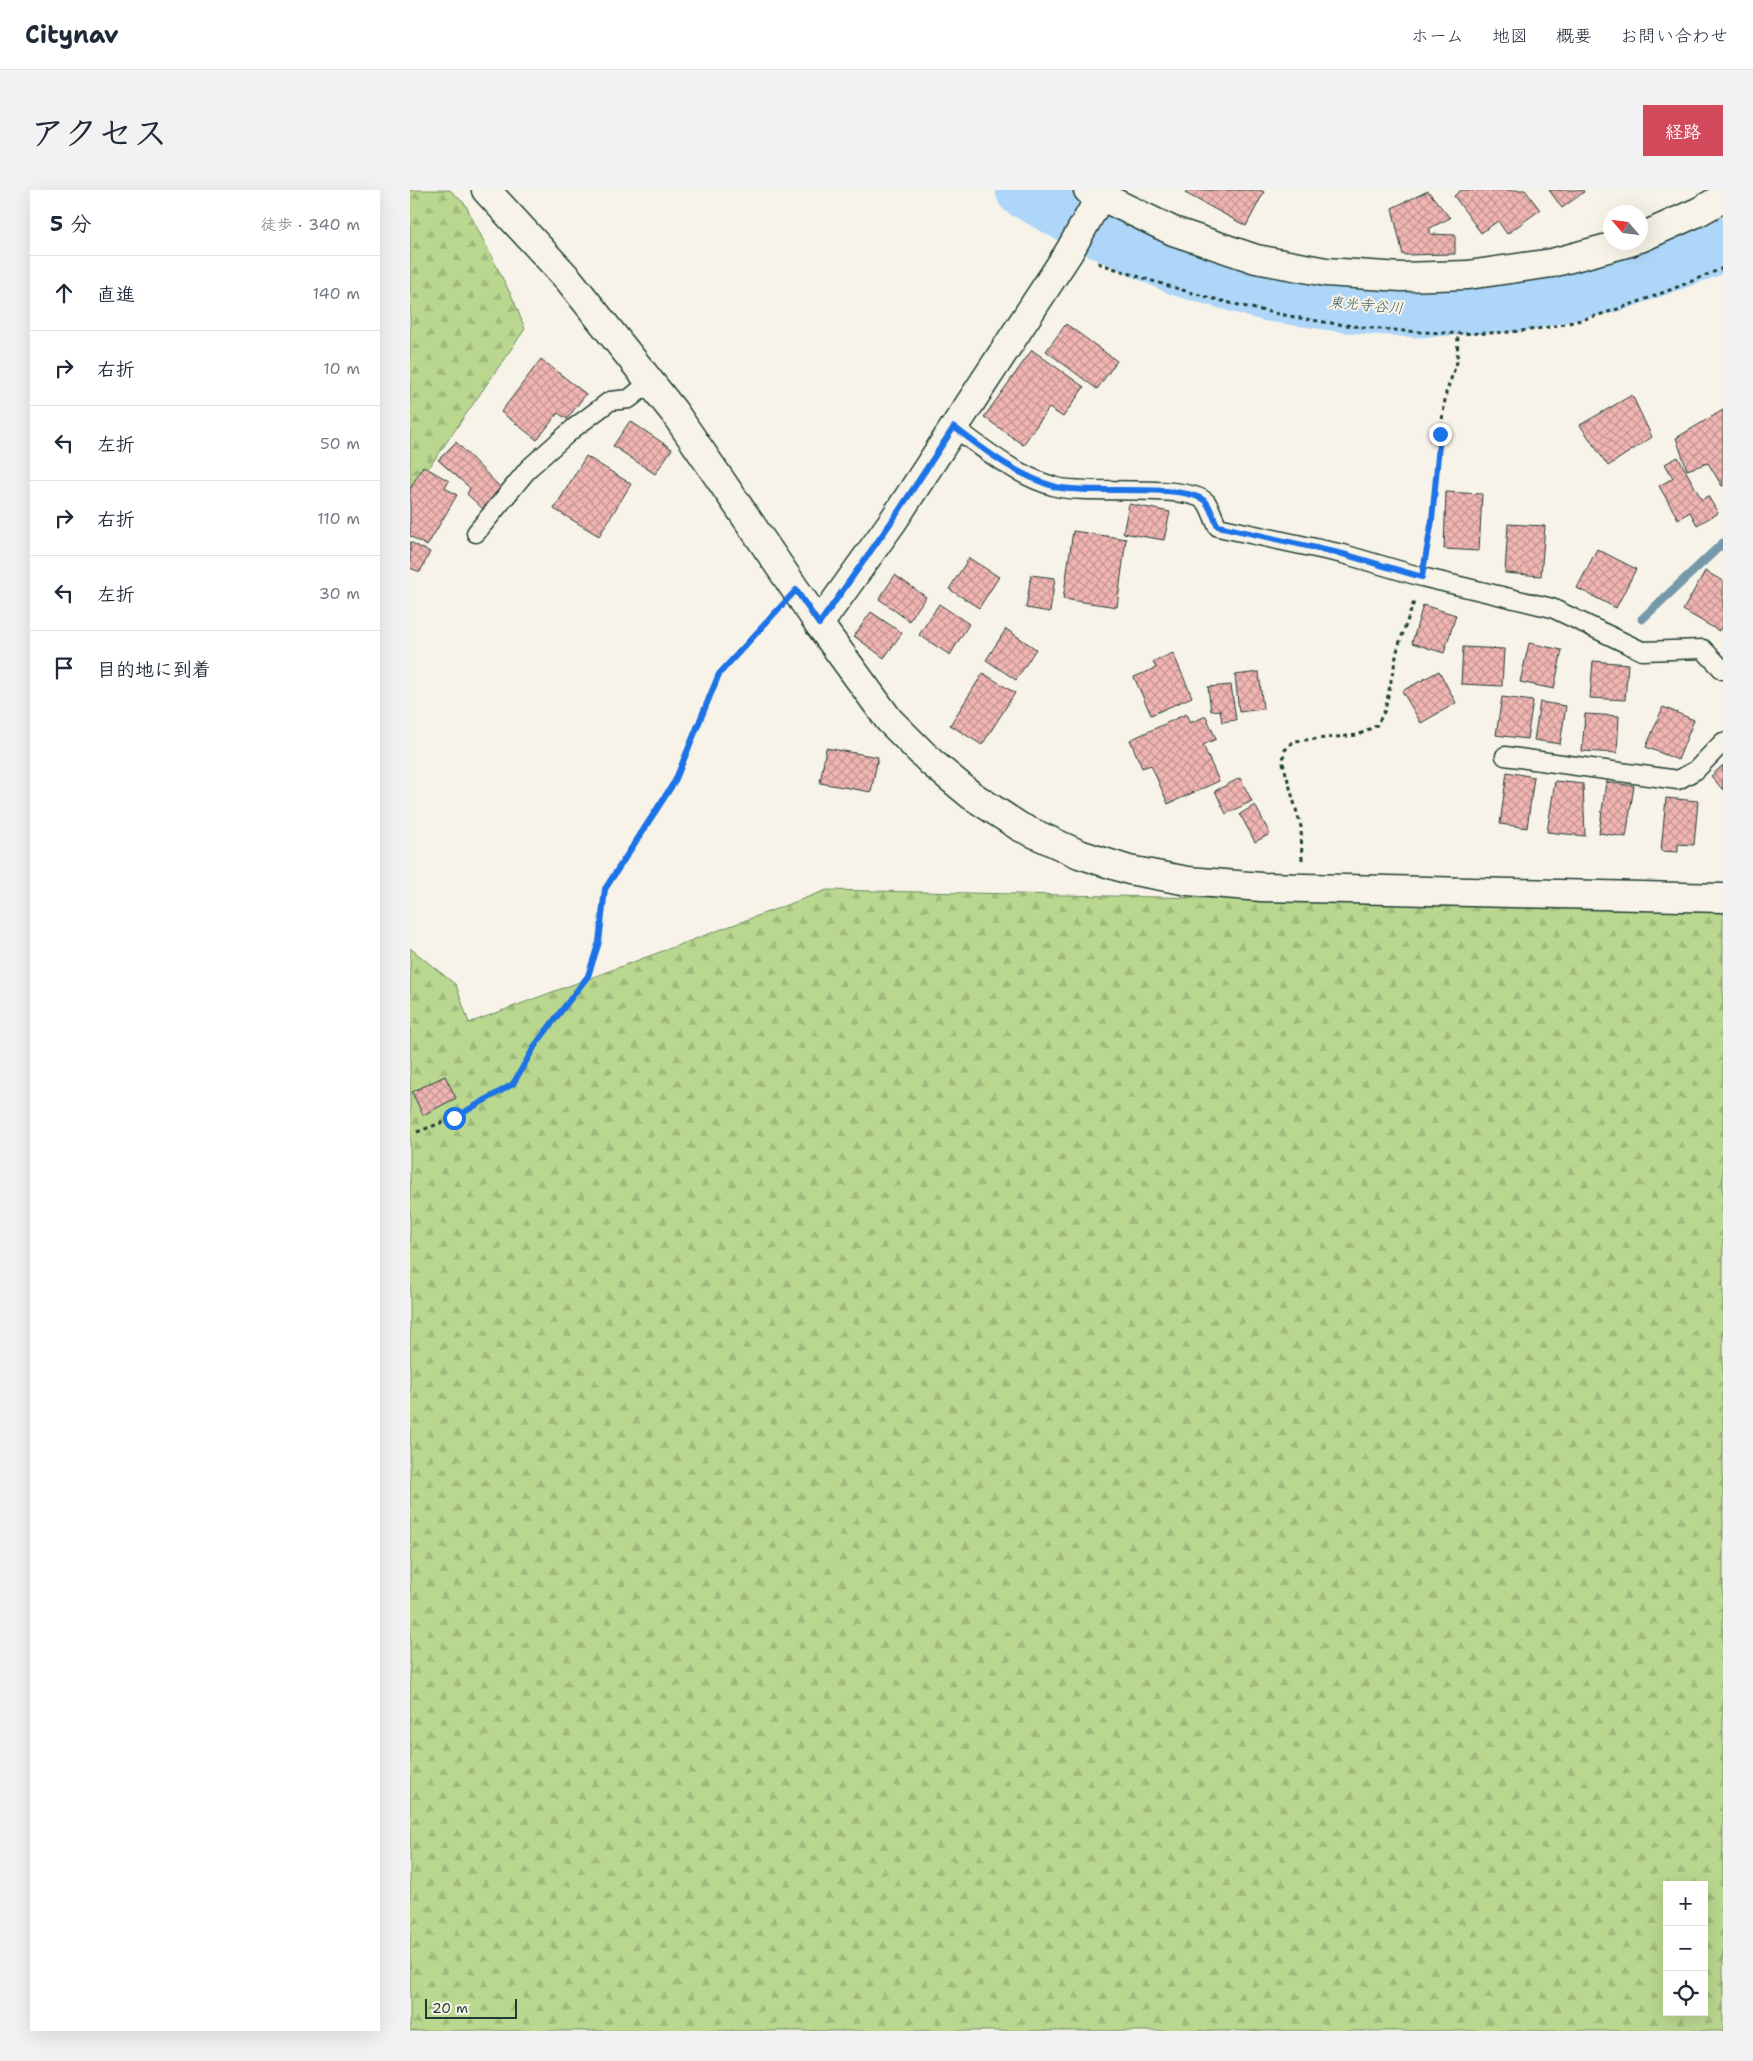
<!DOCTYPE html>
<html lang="ja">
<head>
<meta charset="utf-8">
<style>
	:root { --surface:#fff; --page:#f2f2f3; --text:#1f2937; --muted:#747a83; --line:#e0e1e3; --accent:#d1495b }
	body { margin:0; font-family:"Shantell Sans","Klee One",sans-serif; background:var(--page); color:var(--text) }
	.controls { position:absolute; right:15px; bottom:15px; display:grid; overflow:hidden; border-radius:0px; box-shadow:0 5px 20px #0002 }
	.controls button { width:45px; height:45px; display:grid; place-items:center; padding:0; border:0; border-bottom:1px solid var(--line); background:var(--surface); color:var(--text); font:25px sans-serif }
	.compass { position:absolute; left:1193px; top:15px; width:45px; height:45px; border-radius:50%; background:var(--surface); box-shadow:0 5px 20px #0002; rotate:298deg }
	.scale { position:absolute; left:15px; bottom:12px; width:92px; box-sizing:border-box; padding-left:5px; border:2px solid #1f3d34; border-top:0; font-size:14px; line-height:18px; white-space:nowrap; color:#1f3d34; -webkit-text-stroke:4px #f7f3e8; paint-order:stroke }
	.stop { position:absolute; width:15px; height:15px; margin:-11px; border:4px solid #1a73e8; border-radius:50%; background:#fff }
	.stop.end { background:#1a73e8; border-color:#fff; box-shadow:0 1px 5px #0008 }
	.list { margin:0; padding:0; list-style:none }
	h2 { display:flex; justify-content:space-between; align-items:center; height:65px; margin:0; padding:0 20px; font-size:21px }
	h2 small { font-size:16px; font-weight:400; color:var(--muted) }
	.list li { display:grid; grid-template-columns:32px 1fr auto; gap:15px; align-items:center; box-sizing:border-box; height:75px; padding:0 20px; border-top:1px solid var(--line) }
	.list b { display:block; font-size:19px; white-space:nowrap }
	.list em { font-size:16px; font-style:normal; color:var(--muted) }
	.icon { flex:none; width:28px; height:28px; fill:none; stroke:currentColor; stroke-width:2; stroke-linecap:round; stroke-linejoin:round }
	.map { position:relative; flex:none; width:1313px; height:1841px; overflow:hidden; border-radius:0px }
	header { display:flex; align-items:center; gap:30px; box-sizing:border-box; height:70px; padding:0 25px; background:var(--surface); border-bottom:1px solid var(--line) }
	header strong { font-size:24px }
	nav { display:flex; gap:28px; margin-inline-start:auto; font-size:18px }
	.intro { display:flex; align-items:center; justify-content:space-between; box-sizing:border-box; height:120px; padding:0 30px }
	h1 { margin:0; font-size:35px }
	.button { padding:12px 22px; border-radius:0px; background:var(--accent); color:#fff; font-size:18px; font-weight:700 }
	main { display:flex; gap:30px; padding:0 30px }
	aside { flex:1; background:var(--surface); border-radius:0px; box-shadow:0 5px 20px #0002 }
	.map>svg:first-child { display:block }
	.forest { fill:url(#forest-firs); stroke:#6c8a62; fill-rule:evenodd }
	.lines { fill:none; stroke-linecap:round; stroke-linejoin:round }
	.stream { stroke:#7599aa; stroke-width:9 }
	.river { stroke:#aed6f8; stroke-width:55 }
	.building { fill:url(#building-cross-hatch); stroke:#1f3d34 }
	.service-casing { stroke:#1f3d34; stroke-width:21 }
	.minor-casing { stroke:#1f3d34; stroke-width:31 }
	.tertiary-casing { stroke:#1f3d34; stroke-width:31 }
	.path { stroke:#1f3d34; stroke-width:3; stroke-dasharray:4 4; stroke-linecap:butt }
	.service { stroke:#f7f3e8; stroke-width:18 }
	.minor { stroke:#f7f3e8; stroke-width:28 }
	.tertiary { stroke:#f7f3e8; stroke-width:28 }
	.route { stroke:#1a73e8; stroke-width:6 }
	.labels { text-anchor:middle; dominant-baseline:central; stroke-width:4; stroke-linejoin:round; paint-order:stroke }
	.water-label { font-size:15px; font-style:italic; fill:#3c5c5b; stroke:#f7f3e8 }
</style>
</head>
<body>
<header>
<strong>Citynav</strong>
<nav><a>ホーム</a><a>地図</a><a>概要</a><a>お問い合わせ</a></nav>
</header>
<div class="intro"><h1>アクセス</h1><a class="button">経路</a></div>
<main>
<aside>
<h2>5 分<small>徒歩 · 340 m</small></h2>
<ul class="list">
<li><svg class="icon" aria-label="ahead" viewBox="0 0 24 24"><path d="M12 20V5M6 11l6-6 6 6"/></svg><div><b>直進</b></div><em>140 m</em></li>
<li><svg class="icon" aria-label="right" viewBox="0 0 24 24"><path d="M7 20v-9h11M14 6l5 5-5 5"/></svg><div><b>右折</b></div><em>10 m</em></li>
<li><svg class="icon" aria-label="left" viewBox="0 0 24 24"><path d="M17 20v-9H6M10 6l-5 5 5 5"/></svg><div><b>左折</b></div><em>50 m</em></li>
<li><svg class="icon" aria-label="right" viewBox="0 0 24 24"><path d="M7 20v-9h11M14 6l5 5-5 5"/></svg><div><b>右折</b></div><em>110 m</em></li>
<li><svg class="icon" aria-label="left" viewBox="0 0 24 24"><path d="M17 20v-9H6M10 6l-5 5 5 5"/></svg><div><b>左折</b></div><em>30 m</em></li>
<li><svg class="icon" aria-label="arrive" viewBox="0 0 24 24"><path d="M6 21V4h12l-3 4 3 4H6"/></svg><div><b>目的地に到着</b></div></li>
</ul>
</aside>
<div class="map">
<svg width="1313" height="1841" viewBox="0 0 1313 1841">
	<defs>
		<pattern id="forest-firs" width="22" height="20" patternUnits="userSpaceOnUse" patternTransform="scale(1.25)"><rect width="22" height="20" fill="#b9d78f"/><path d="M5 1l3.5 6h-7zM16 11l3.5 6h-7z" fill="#9fb97c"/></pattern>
		<pattern id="building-cross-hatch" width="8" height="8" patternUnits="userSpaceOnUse" patternTransform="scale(1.25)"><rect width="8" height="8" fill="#f1b5b3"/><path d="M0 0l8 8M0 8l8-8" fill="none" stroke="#c39492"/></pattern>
	</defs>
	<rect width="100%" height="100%" fill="#f7f3e8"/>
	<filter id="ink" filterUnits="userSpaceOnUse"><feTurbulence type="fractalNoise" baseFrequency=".02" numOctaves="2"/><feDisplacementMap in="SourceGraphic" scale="10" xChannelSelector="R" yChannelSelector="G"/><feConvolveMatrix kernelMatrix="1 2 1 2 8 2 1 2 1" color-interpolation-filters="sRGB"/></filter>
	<g filter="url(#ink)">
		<g class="forest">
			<path d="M 0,0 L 40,0 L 55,14 L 104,111 L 115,139 L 0,305 Z"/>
			<path d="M 417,700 L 1313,719 L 1313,1841 L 0,1841 L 0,758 L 46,795 L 59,833 ZM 1257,1695 L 1294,1695 L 1294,1822 L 1257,1822 Z"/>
		</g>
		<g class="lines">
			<path class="stream" d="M 1232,429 L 1313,353"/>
			<path class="river" d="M 613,0 L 677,35 L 771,79 L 859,104 L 937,115 L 1007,120 L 1110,114 L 1205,94 L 1313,55"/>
		</g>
		<g class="building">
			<path d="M 777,0 L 851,0 L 854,2 L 836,36 L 775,3 Z"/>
			<path d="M 1051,0 L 1115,0 L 1130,20 L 1097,44 L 1088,31 L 1071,43 L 1044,6 Z"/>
			<path d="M 1139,0 L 1173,0 L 1174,2 L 1152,18 Z"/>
			<path d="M 1018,1 L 1040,28 L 1020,38 L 1020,44 L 1045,45 L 1045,64 L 993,65 L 982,18 Z"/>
			<path d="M 656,134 L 707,171 L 687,199 L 636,161 Z"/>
			<path d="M 622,160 L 674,197 L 653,227 L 639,218 L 613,255 L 574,227 Z"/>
			<path d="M 131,169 L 176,204 L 157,229 L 148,223 L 127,250 L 91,222 Z"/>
			<path d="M 1222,205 L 1242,247 L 1198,276 L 1170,235 Z"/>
			<path d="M 1313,220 L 1313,296 L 1312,296 L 1298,273 L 1277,280 L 1266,248 Z"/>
			<path d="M 220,231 L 262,259 L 245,284 L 203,256 Z"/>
			<path d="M 46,252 L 91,298 L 74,320 L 57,304 L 60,298 L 28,270 Z"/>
			<path d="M 176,266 L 221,294 L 189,346 L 144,319 Z"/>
			<path d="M 1268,267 L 1292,310 L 1298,306 L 1308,323 L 1287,335 L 1280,322 L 1268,329 L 1249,296 L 1263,288 L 1255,274 Z"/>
			<path d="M 13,276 L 39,291 L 35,298 L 47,305 L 17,356 L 0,346 L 0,299 Z"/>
			<path d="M 1036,302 L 1072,304 L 1069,361 L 1034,359 Z"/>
			<path d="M 719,314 L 760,322 L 754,350 L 713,343 Z"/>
			<path d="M 1098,334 L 1135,336 L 1131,386 L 1095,383 Z"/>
			<path d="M 663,341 L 716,349 L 707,417 L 653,409 Z"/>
			<path d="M 0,352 L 20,362 L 10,382 L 0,378 Z"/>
			<path d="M 1187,359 L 1226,379 L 1206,418 L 1167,398 Z"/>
			<path d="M 559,368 L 589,387 L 569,418 L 539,399 Z"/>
			<path d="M 1295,381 L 1313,391 L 1313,434 L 1309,441 L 1273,420 Z"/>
			<path d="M 485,385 L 516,407 L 499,431 L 469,409 Z"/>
			<path d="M 621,385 L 645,388 L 640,422 L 616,418 Z"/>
			<path d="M 529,414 L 559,434 L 540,465 L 509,445 Z"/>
			<path d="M 1013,415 L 1046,425 L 1034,463 L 1002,453 Z"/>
			<path d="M 461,422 L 492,443 L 474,468 L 444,446 Z"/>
			<path d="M 596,439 L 626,459 L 606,490 L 576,470 Z"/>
			<path d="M 1119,453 L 1152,460 L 1144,499 L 1110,492 Z"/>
			<path d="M 1053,457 L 1094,459 L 1092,496 L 1051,494 Z"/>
			<path d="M 763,463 L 782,507 L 741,525 L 724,487 L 746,478 L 743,472 Z"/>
			<path d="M 1183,471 L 1218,474 L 1215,510 L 1180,508 Z"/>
			<path d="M 1029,481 L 1046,513 L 1011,533 L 992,501 Z"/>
			<path d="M 849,482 L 853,519 L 829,522 L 825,485 Z"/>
			<path d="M 573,483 L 605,503 L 572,555 L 540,535 Z"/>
			<path d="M 821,495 L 826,530 L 812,532 L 810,520 L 801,521 L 798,497 Z"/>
			<path d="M 1092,507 L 1123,511 L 1117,549 L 1086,545 Z"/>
			<path d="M 1130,512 L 1156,516 L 1150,554 L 1124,550 Z"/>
			<path d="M 1253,517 L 1284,530 L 1268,570 L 1236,557 Z"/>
			<path d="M 776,524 L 780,533 L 796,526 L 806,549 L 793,555 L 809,591 L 758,614 L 741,575 L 732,578 L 720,550 Z"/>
			<path d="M 1175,524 L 1209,526 L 1207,563 L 1172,561 Z"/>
			<path d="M 416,558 L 468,567 L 461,602 L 410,593 Z"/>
			<path d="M 1313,575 L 1313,600 L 1301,586 Z"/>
			<path d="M 1097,582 L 1124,587 L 1117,638 L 1090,634 Z"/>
			<path d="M 830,588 L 842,611 L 816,624 L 805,601 Z"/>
			<path d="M 1145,591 L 1173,594 L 1175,646 L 1137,642 Z"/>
			<path d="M 1196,592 L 1224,596 L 1216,647 L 1189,643 Z"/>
			<path d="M 1256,608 L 1288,611 L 1284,655 L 1268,654 L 1268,662 L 1251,661 Z"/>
			<path d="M 845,615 L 860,644 L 845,652 L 830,624 Z"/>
			<path d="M 35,886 L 46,908 L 13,925 L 2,902 Z"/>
		</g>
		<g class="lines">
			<g class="service-casing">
				<g id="service">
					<path d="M 544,237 C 576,261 607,286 646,297 C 676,305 778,293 796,312 C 801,318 804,330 808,337 L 933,364 L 1012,387 L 1142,418 L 1232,461 L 1293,459 L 1313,480"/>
					<path d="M 66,343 L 119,278 L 164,238 L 200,211 L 219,209 L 240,192"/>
					<path d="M 1095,566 L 1268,590 L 1286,580 L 1313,552"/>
				</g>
			</g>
			<g class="minor-casing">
				<g id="minor">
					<path d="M 678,0 L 763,41 L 846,69 L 916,82 L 991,87 L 1058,85 L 1142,73 L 1220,52"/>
					<path d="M 1230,48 L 1288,22 L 1313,8"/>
					<path d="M 409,434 L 483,331 L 659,62 L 690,7"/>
				</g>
			</g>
			<g class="tertiary-casing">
				<path id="tertiary" d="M 76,0 L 159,90 L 264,222 L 409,434 L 479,530 L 521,572 L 561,605 L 610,637 L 669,664 L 719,680 L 778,691 L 851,697 L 1313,708"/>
			</g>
			<g class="path">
				<path d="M 688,73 C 798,111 896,136 1013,142 C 1064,145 1117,144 1167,131 C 1217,118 1266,98 1313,78"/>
				<path d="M 1016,364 L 1022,330 L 1030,244 L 1036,203 L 1047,172 L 1048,144"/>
				<path d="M 892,670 L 891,637 L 873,573 L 874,561 L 884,551 L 948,545 L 967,535 L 975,520 L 988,457 L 1005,409"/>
				<path d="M 7,942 L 44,928 L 103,894 L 126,855 L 178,785 L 189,752 L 195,699 L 265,591 L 309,484 L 366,422"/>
			</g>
			<use href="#service" class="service"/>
			<use href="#minor" class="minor"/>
			<use href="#tertiary" class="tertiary"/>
		</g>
	</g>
	<g class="lines" filter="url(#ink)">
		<path class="route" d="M 44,928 L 103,894 L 126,854 L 178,786 L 189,752 L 195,699 L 265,591 L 309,484 L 386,400 L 409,434 L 482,331 L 544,237 C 576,261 607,286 646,297 C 676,305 777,292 796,312 C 801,318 804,330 808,336 L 933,364 L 1012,387 L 1022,330 L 1030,244"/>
	</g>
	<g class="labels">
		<g class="water-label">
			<text transform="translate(956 115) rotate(5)">東光寺谷川</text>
		</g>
	</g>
</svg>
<div class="controls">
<button>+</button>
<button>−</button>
<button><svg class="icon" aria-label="locate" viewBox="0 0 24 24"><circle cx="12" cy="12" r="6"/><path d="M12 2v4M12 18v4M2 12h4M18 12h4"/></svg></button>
</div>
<svg class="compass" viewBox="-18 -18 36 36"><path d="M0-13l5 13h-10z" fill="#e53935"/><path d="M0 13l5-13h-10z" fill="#747a83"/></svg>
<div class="scale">20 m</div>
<div class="stop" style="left:44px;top:928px"></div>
<div class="stop end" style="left:1030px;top:244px"></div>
</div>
</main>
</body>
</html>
